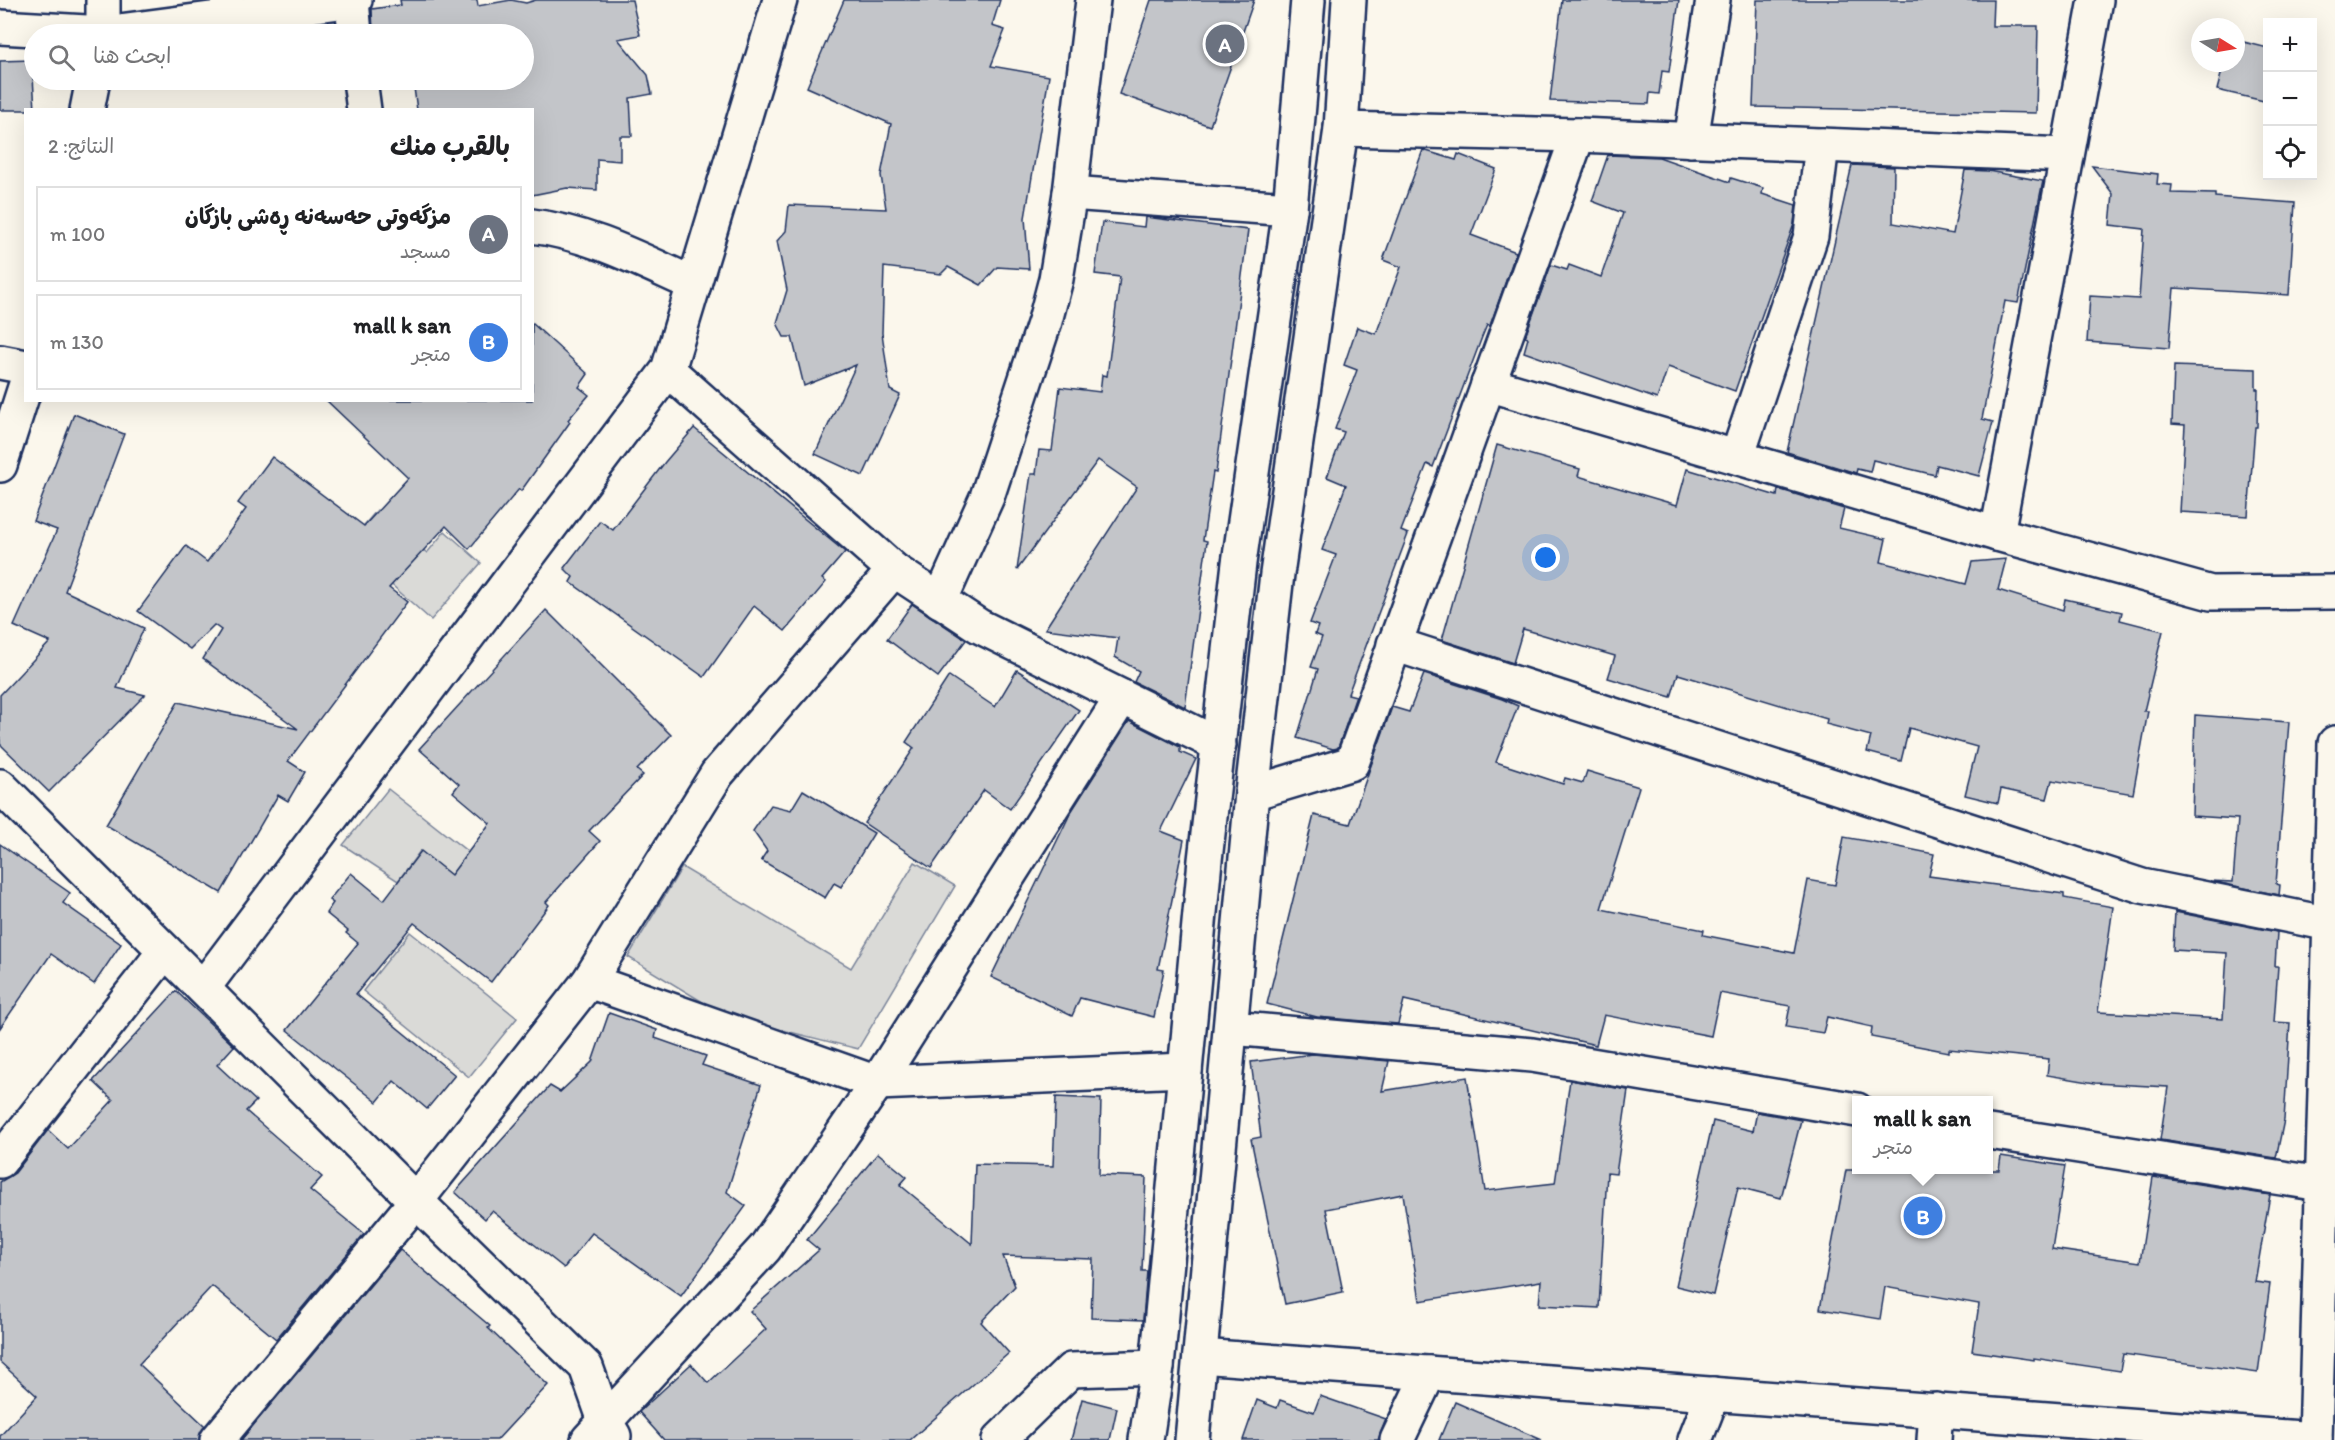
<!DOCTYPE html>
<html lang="ar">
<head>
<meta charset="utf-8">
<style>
	:root { --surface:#fff; --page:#f6f6f6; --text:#202124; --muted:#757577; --line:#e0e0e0; --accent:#0b8043 }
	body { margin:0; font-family:Itim,"Playpen Sans Arabic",sans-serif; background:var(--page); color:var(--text); direction:rtl }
	.controls { position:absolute; right:18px; top:18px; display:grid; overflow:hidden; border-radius:0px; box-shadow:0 6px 24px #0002 }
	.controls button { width:54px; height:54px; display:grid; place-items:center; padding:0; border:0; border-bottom:2px solid var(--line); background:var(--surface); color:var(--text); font:30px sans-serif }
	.compass { position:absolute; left:2191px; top:18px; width:54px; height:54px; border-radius:50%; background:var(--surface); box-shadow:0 6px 24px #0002; rotate:101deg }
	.you { position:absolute; left:1546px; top:558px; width:21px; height:21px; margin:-15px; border:4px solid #fff; border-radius:50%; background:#1a73e8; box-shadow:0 0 0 9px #1a73e833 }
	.badge { display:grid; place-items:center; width:39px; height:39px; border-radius:50%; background:var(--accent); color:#fff; font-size:20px; font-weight:700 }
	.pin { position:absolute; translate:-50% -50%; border:3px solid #fff; box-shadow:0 2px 6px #0006 }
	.popup { position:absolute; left:1852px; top:1096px; width:141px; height:78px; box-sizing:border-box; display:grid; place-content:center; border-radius:0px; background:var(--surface); filter:drop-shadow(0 2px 4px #0005); font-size:20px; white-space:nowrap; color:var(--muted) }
	.popup b { font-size:22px; color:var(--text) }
	.popup::after { content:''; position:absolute; left:50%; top:100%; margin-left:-12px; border:12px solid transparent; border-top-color:var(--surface) }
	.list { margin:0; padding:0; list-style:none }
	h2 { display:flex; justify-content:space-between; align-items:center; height:78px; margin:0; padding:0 24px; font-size:26px }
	h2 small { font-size:20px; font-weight:400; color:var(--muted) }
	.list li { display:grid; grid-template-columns:39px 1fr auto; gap:18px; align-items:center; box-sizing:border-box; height:96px; margin:0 12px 12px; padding:0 12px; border:2px solid var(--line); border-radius:0px }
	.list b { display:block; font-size:22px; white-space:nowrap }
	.list p { margin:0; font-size:20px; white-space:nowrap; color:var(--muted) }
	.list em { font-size:20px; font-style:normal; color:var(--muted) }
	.icon { flex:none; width:33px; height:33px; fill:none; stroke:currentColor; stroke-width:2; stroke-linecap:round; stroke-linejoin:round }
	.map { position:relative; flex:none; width:2335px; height:1440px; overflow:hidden; direction:ltr }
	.search { position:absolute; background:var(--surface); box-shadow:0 6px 24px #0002; left:24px; top:24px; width:510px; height:66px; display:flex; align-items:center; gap:15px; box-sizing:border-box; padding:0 21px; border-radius:33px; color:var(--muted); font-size:22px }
	.panel { position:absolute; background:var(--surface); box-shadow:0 6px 24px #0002; left:24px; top:108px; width:510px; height:294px; border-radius:0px; direction:rtl }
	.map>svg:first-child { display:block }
	.green { fill:#dadad7; stroke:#7a849a; stroke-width:1.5 }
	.building { fill:#c3c5c9; stroke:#1b2f5e; stroke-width:1.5 }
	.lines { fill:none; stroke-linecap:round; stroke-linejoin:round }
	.minor-casing { stroke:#1b2f5e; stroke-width:38 }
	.tertiary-casing { stroke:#1b2f5e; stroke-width:38 }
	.primary-casing { stroke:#1b2f5e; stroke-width:38 }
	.minor { stroke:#fbf7ec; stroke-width:33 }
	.tertiary { stroke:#fbf7ec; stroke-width:33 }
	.primary { stroke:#fbf7ec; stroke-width:33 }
</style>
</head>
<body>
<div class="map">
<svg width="2335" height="1440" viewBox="0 0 2335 1440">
	<rect width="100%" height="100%" fill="#fbf7ec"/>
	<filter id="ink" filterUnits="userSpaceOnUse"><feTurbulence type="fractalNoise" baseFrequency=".0167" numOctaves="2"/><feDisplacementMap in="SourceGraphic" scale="12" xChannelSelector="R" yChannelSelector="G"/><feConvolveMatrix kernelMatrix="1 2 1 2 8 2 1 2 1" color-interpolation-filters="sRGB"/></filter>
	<g filter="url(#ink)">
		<g class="green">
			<path d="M 377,510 L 427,553 L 445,531 L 481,563 L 431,620 L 347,545 Z"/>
			<path d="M 388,789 L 468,852 L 451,875 L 420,851 L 398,881 L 343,845 Z"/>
			<path d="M 915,862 L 955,886 L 858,1049 L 726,1016 L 628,957 L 682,867 L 851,968 Z"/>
			<path d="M 410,932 L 517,1018 L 469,1077 L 363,991 Z"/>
		</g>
		<g class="building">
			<path d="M 400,0 L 477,0 L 478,6 L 511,0 L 526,3 L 536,0 L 632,0 L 640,35 L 618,39 L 648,75 L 652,94 L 630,98 L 632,136 L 620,136 L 620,161 L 597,159 L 597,190 L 567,188 L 532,195 L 532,110 L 417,110 L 413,80 L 524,80 L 524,34 L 373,34 L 372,9 L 401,5 Z"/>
			<path d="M 844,0 L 1000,0 L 992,26 L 1005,30 L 991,66 L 1049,76 L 1025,218 L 1029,269 L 997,267 L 981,285 L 948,267 L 941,274 L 884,267 L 882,333 L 890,390 L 900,395 L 863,476 L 815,454 L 856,365 L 804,386 L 792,337 L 784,337 L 777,323 L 787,290 L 777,241 L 786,231 L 789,205 L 886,209 L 881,175 L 891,124 L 807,87 Z"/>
			<path d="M 1151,0 L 1254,0 L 1210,126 L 1119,94 Z"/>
			<path d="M 1562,0 L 1679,0 L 1669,72 L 1662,71 L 1659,94 L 1650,93 L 1649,104 L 1550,101 Z"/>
			<path d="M 1757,0 L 1993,0 L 1992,26 L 2038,26 L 2036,113 L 1753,107 Z"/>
			<path d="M 2236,40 L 2268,48 L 2268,102 L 2217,90 L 2224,63 L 2236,63 Z"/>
			<path d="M 32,60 L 35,110 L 0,110 L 0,61 Z"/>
			<path d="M 1423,150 L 1456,160 L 1458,154 L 1496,169 L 1471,235 L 1516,252 L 1490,326 L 1487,325 L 1482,337 L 1433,467 L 1427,464 L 1401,531 L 1408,534 L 1348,694 L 1356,696 L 1338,748 L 1333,749 L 1297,738 L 1318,669 L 1311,667 L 1322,637 L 1315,634 L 1318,626 L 1310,623 L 1336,555 L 1322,550 L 1346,485 L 1327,477 L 1344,432 L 1335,429 L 1357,370 L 1344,365 L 1357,327 L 1376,334 L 1401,267 L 1383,260 Z"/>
			<path d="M 1608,155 L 1659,157 L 1730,182 L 1731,178 L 1763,188 L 1762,194 L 1796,205 L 1794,224 L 1735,391 L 1668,367 L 1657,399 L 1524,352 L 1528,338 L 1525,337 L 1551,265 L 1567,270 L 1569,265 L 1601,277 L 1623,213 L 1592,201 Z"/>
			<path d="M 1852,165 L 1894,167 L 1893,223 L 1953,234 L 1965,170 L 1988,171 L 2043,181 L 2018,303 L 2005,301 L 1982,419 L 1993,422 L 1979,476 L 1937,465 L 1935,475 L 1873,460 L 1870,472 L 1857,469 L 1856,473 L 1787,452 Z"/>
			<path d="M 2092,166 L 2158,174 L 2157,184 L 2172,185 L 2171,193 L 2215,194 L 2215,197 L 2295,203 L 2289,295 L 2174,288 L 2169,348 L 2087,342 L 2090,296 L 2139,299 L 2144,229 L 2110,225 L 2113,194 Z"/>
			<path d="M 1145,217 L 1248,230 L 1216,473 L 1213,472 L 1203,540 L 1207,541 L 1185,707 L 1134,682 L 1139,671 L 1115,657 L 1118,638 L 1045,629 L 1137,487 L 1098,460 L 1017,570 L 1031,474 L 1036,474 L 1039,450 L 1052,451 L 1060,387 L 1100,392 L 1102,375 L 1107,376 L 1120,277 L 1095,274 L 1102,222 L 1144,227 Z"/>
			<path d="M 532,323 L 588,374 L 579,387 L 589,395 L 568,420 L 570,422 L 521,491 L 519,489 L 469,549 L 446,526 L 389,588 L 407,602 L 288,761 L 305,772 L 288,801 L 278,795 L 221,893 L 106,825 L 178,702 L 298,729 L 203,659 L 221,630 L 214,625 L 190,649 L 138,611 L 186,546 L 207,562 L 246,509 L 238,503 L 272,457 L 364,526 L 408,478 L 326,400 L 532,400 Z"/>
			<path d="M 2174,366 L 2256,369 L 2256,389 L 2258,389 L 2257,427 L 2255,427 L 2248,516 L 2180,512 L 2185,425 L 2172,424 Z"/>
			<path d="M 74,414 L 124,434 L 65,591 L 144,628 L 117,688 L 145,695 L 49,792 L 0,744 L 0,695 L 50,642 L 14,626 L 57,530 L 33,521 Z"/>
			<path d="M 694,428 L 845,552 L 822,579 L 826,582 L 785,631 L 754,606 L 704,677 L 570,582 L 573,577 L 564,568 L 600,521 L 613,530 L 665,462 Z"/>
			<path d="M 1497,445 L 1580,469 L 1578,476 L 1677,505 L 1687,469 L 1777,496 L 1778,489 L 1844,509 L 1839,528 L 1886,539 L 1881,562 L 1966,584 L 1972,562 L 2006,559 L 1998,590 L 2063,610 L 2065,599 L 2122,612 L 2120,620 L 2163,631 L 2144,711 L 2148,711 L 2133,794 L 2052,780 L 2047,799 L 2001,789 L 1998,803 L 1965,795 L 1977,747 L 1909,728 L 1901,761 L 1867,752 L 1871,736 L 1826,724 L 1827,719 L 1678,674 L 1671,697 L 1608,678 L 1615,656 L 1523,629 L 1513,663 L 1442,640 Z"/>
			<path d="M 912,604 L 966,640 L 938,677 L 887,639 Z"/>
			<path d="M 546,610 L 671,735 L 637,770 L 643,775 L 589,831 L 600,841 L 546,902 L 549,905 L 491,982 L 414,923 L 356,994 L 455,1075 L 427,1109 L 394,1081 L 377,1102 L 287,1030 L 358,943 L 346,933 L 348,931 L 326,913 L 333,903 L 329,900 L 351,873 L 384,900 L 421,851 L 451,875 L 490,823 L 453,792 L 459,784 L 419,749 Z"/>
			<path d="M 1017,670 L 1079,710 L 1010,809 L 984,790 L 931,868 L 864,823 L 914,748 L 906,742 L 949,676 L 995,707 Z"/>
			<path d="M 1424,674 L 1502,699 L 1518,706 L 1496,762 L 1563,784 L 1565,778 L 1583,783 L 1587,771 L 1639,787 L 1601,909 L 1704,930 L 1703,935 L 1794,953 L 1808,880 L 1835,885 L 1844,837 L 1889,845 L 1934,854 L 1929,876 L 2064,894 L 2064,898 L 2113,907 L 2098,1012 L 2223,1019 L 2227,953 L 2173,950 L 2175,912 L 2277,932 L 2275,966 L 2278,966 L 2274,1022 L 2290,1023 L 2284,1120 L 2276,1158 L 2160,1140 L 2168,1087 L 2095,1083 L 2047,1075 L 2049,1059 L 1949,1049 L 1949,1052 L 1871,1037 L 1872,1027 L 1827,1017 L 1823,1033 L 1786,1027 L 1790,1006 L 1720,993 L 1711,1036 L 1604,1015 L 1596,1045 L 1404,1000 L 1398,1024 L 1317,1017 L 1267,1004 L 1314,815 L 1350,824 L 1392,707 L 1409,712 Z"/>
			<path d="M 2195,715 L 2289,722 L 2276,884 L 2280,885 L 2279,895 L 2210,881 L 2233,882 L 2238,819 L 2192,816 Z"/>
			<path d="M 1129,721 L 1180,747 L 1180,752 L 1196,759 L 1161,831 L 1184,840 L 1158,969 L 1164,970 L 1154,1017 L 1080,998 L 1072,1016 L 991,977 L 1071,812 Z"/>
			<path d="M 803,790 L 874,833 L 841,887 L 834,883 L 825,898 L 761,860 L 767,851 L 753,831 L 771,805 L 791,810 Z"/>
			<path d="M 0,844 L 70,893 L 63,903 L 121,944 L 94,984 L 51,954 L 0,1028 Z"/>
			<path d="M 176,991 L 234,1046 L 217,1065 L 256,1101 L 246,1111 L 322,1177 L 310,1190 L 364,1234 L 276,1339 L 212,1286 L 139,1364 L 205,1426 L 199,1440 L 0,1440 L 0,1436 L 37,1396 L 0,1362 L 0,1182 L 15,1173 L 48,1130 L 68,1149 L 113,1100 L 93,1081 Z"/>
			<path d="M 609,1013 L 657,1030 L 655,1038 L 706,1056 L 702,1065 L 761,1085 L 727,1192 L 746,1206 L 681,1296 L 592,1233 L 564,1268 L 492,1211 L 485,1219 L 455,1192 L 550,1086 L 560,1092 L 592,1062 Z"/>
			<path d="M 1313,1054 L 1389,1061 L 1382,1091 L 1467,1077 L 1485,1191 L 1555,1183 L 1570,1080 L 1628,1090 L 1616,1174 L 1607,1173 L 1599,1308 L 1539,1305 L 1541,1281 L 1420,1301 L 1403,1194 L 1326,1209 L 1343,1292 L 1285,1304 L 1251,1139 L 1261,1137 L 1251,1062 Z"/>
			<path d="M 1056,1097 L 1101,1099 L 1099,1175 L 1146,1177 L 1142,1271 L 1147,1271 L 1143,1320 L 1091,1318 L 1093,1259 L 1003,1256 L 1015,1286 L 981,1322 L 1009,1353 L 910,1440 L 664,1440 L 639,1412 L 691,1364 L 708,1383 L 766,1329 L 750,1311 L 819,1250 L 807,1240 L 878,1153 L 907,1177 L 900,1185 L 972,1244 L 975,1164 L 1053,1166 Z"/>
			<path d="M 1757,1112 L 1801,1120 L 1781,1198 L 1738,1187 L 1713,1295 L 1676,1286 L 1713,1121 L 1753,1131 Z"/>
			<path d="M 2001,1156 L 2065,1166 L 2052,1249 L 2140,1262 L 2153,1177 L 2270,1195 L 2255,1282 L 2270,1284 L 2258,1373 L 2123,1354 L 2120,1371 L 2034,1358 L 2034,1360 L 1972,1351 L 1979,1304 L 1885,1287 L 1880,1319 L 1820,1309 L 1846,1170 L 1999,1170 Z"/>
			<path d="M 400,1250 L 490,1326 L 488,1328 L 548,1385 L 497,1440 L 241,1440 Z"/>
			<path d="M 1320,1396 L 1386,1419 L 1378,1440 L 1243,1440 L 1257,1400 L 1277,1408 L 1280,1400 L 1314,1412 Z"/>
			<path d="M 1082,1399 L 1117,1408 L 1110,1440 L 1071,1440 Z"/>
			<path d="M 1455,1402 L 1542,1440 L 1439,1440 Z"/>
		</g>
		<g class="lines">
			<g class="minor-casing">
				<g id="minor">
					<path d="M 352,1 L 355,34"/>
					<path d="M 0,27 L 104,33 L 355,0"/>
					<path d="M 103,34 L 103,0"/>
					<path d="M 360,80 L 364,110"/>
					<path d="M 87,110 L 93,80"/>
					<path d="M 1341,129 L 1578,135 L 2067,155"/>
					<path d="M 1691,140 L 1713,0"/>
					<path d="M 1070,193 L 1290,209"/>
					<path d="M 532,226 C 590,233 642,261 694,284"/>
					<path d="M 0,362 L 26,367"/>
					<path d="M 668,370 L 894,570 L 979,626 L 1219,745"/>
					<path d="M 1488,384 L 1997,534 L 2211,593 L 2335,592"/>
					<path d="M 1737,457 L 1811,236 L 1822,145"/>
					<path d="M 0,465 L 26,384"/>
					<path d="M 1997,534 L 2096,0"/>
					<path d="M 940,601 L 987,497 L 1045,321 L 1056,279 L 1070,193 L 1093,0"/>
					<path d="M 1394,644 L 2142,886 L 2330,924"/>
					<path d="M 0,786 L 416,1201 L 586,1367 L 605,1421 L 614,1436"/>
					<path d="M 1252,793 L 1352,763 L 1578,135"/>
					<path d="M 589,981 L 877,1083 L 1185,1070"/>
					<path d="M 203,988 L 668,370 L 780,0"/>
					<path d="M 1231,1028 L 1532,1055 L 1857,1110"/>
					<path d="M 1989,1132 L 2321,1184"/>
					<path d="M 0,1161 L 165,951"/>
					<path d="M 1200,1356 L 2315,1439"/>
					<path d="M 217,1440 L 416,1201 L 589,981 L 717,774 L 894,570"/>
					<path d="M 588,1440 L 765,1248 L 877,1083 L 1122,697"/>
					<path d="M 999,1440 L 1071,1370 L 1157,1367"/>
					<path d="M 1397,1440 L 1429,1373"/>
					<path d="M 1695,1440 L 1713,1394"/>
					<path d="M 1934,1440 L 1936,1410"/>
				</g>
			</g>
			<g class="tertiary-casing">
				<g id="tertiary">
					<path d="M 1146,1440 L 1157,1367 L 1205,860 L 1239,563 L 1290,209 L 1308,0"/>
					<path d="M 1192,1440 L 1252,793 L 1277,574 L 1341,129 L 1349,0"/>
				</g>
			</g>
			<g class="primary-casing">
				<path id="primary" d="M 2315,1440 L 2335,743"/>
			</g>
			<use href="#minor" class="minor"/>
			<use href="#tertiary" class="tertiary"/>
			<use href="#primary" class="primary"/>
		</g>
	</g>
</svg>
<div class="controls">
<button>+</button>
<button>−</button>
<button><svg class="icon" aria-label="locate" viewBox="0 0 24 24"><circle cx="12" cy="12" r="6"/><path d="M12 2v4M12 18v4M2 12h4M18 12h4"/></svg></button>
</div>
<svg class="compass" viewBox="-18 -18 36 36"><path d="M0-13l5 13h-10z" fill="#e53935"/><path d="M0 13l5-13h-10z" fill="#757577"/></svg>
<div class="you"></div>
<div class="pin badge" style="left:1225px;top:44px;background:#6b7280">A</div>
<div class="pin badge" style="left:1923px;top:1216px;background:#3f7fe0">B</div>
<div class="popup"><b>mall k san</b>متجر</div>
<div class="search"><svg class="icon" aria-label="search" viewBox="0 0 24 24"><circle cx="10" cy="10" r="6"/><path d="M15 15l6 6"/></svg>ابحث هنا</div>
<section class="panel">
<h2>بالقرب منك<small>النتائج: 2</small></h2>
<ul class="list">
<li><span class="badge" style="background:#6b7280">A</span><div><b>مزگەوتی حەسەنە ڕەشی بازگان</b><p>مسجد</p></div><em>100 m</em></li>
<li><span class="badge" style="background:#3f7fe0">B</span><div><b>mall k san</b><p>متجر</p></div><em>130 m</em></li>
</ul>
</section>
</div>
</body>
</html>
